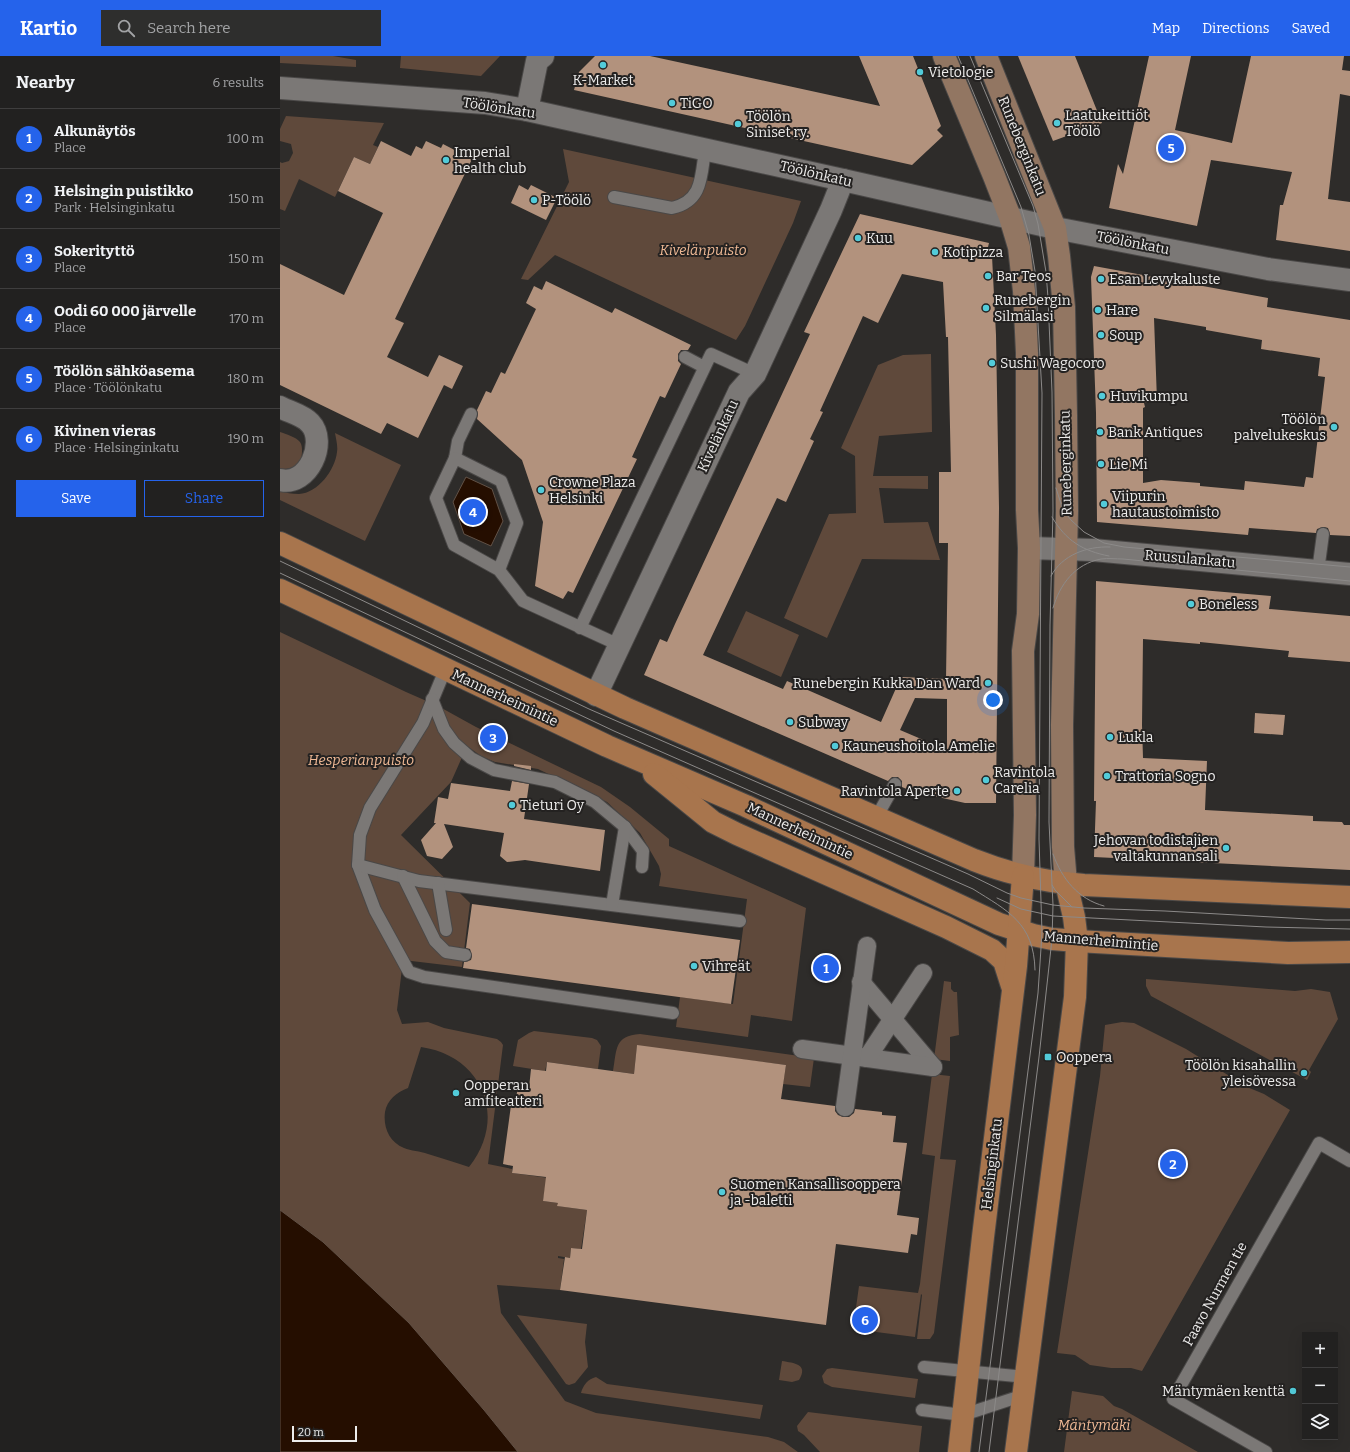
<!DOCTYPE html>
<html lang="en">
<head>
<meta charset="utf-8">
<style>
	:root { --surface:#222120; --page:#2e2e2d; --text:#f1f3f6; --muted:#a2a3a5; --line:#3f3e3e; --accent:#2563eb }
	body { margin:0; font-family:Bitter,serif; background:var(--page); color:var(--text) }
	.controls { position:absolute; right:12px; bottom:12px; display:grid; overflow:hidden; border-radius:0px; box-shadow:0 4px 16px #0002 }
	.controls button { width:36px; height:36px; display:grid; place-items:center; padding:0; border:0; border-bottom:1px solid var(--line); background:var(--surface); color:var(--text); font:20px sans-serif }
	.scale { position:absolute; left:12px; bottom:10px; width:65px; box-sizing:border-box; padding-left:4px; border:2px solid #edeceb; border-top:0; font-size:11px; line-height:14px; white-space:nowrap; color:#edeceb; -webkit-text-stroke:3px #242221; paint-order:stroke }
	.you { position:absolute; left:713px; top:644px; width:14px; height:14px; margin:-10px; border:3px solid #fff; border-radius:50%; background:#1a73e8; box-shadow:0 0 0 6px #1a73e833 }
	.badge { display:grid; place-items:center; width:26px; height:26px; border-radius:50%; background:var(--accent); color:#fff; font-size:13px; font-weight:700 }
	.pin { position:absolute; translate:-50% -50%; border:2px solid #fff; box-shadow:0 1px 4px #0006 }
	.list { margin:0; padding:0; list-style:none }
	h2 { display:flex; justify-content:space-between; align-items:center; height:52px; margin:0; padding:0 16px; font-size:17px }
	h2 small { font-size:13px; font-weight:400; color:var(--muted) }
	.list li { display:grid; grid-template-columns:26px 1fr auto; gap:12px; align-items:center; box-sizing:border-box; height:60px; padding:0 16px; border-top:1px solid var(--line) }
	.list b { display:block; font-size:15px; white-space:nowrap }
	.list p { margin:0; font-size:13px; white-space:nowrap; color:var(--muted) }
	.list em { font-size:13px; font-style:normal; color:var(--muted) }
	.actions { display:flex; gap:8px; padding:12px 16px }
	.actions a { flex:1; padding:9px 0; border:1px solid var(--accent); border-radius:0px; text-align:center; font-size:14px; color:var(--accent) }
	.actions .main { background:var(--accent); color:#fff }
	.icon { flex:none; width:22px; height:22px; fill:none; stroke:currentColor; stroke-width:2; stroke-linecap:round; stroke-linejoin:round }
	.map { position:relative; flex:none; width:1070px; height:1396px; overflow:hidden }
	header { display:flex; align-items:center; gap:24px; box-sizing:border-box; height:56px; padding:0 20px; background:var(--accent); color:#fff }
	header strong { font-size:19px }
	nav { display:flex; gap:22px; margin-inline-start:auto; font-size:14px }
	.search { width:280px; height:36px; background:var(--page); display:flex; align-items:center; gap:10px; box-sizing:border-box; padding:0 14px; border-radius:0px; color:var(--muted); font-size:15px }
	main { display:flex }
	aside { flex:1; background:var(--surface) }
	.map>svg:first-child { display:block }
	.green { fill:#5f493b; fill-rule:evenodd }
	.water { fill:#250e00; stroke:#615146 }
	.building { fill:#b2927d; fill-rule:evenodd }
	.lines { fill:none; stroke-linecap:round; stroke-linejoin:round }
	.service-casing { stroke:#4a4847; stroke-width:14 }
	.pedestrian-casing { stroke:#4a4847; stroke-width:20 }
	.minor-casing { stroke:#4a4847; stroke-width:24 }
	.secondary-casing { stroke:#4a4847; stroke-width:24 }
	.primary-casing { stroke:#4a4847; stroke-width:24 }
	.service { stroke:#7b7876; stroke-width:12 }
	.pedestrian { stroke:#7b7876; stroke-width:18 }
	.minor { stroke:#7b7876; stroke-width:22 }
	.secondary { stroke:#927662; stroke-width:22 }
	.primary { stroke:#a8754d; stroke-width:22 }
	.tram { stroke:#8c8a89; stroke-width:1 }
	.poi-dot { fill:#52cbd9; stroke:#242221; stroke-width:1.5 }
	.labels { text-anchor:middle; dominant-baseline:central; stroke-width:4; stroke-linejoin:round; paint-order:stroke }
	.poi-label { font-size:14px; fill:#edeceb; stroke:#242221; text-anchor:start }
	.street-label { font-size:14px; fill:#edeceb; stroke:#242221 }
	.park-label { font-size:14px; font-style:italic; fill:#f0ba96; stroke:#242221 }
</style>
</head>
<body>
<header>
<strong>Kartio</strong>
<div class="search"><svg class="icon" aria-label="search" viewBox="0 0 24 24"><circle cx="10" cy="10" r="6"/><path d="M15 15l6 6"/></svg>Search here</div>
<nav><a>Map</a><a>Directions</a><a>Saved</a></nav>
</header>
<main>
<aside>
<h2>Nearby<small>6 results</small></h2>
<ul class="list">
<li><span class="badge">1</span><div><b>Alkunäytös</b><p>Place</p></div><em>100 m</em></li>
<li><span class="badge">2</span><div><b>Helsingin puistikko</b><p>Park · Helsinginkatu</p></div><em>150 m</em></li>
<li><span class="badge">3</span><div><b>Sokerityttö</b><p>Place</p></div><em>150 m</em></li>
<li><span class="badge">4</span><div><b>Oodi 60 000 järvelle</b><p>Place</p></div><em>170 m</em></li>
<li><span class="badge">5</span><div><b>Töölön sähköasema</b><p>Place · Töölönkatu</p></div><em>180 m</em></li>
<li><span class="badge">6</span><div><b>Kivinen vieras</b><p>Place · Helsinginkatu</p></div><em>190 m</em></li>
</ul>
<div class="actions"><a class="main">Save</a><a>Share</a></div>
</aside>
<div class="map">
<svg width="1070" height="1396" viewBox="0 0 1070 1396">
	<rect width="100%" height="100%" fill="#2e2c2a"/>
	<g class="green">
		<path d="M 0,0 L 53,0 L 76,4 L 76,11 L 0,7 Z"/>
		<path d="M 121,0 L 220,0 L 201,20 L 120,12 Z"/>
		<path d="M 6,60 L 104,67 L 93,89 L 98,91 L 90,108 L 74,101 L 55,141 L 19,123 L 5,155 L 0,153 L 0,106 L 2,107 L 9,105 L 13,97 L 11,88 L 0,85 L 0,73 Z"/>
		<path d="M 283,93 L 521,145 L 513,167 L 465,270 L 456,284 L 275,199 L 248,224 L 241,223 L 289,126 Z"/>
		<path d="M 651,298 L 652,376 L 599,380 L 593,420 L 648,420 L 648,433 L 599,432 L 604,467 L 648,466 L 660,504 L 582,503 L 547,582 L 504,562 L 549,458 L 576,457 L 575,400 L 561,392 L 598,309 L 623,299 Z"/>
		<path d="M 0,376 C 6,378 16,381 20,386 C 22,389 22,392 22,396 C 22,409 12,414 0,413 Z"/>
		<path d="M 55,377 L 121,409 L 85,485 L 0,444 L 0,435 C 6,437 12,438 19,438 C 38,437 55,414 57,396 C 58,390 56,383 55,377 Z"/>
		<path d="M 466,555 L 519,579 L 501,621 L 447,596 Z"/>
		<path d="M 0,576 L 126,636 L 158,650 L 196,671 L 321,731 L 350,751 L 389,783 L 389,790 L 526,852 L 512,965 L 471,959 L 468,981 L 396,971 L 400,941 L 453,948 L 467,843 L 379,830 L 381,818 L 379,810 L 360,777 L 327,746 L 258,713 L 215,706 L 201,700 L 187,690 L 171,726 L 121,779 L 190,847 L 182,911 L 123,904 L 117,954 L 122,968 L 148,966 L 164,972 L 217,983 L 221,986 L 223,989 L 208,1108 L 232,1113 L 232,1117 L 269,1122 L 266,1127 L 263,1145 L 278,1147 L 278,1150 L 307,1154 L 301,1193 L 291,1192 L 290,1202 L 278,1200 L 278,1202 L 284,1203 L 280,1234 L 217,1229 L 221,1257 L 285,1345 L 316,1357 L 488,1381 L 504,1386 L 518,1396 L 238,1396 L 221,1394 L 0,1189 ZM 141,991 C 203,1000 228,1062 189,1111 C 176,1107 162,1102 148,1098 C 140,1095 131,1095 124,1092 C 109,1086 103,1071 105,1056 C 107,1044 117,1036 128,1032 Z"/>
		<path d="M 866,923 L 1015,935 L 1031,933 L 1050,936 L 1058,963 L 1029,1014 L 1031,1016 L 1027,1024 L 871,940 L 866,930 Z"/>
		<path d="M 664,925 L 671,926 L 671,933 L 674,936 L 677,936 L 679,979 L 670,981 L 670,1005 L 654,1003 Z"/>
		<path d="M 842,966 L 854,967 L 906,993 L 967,1031 L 984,1038 L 1010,1054 L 862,1315 L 851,1312 L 831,1312 L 810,1309 L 795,1299 L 777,1297 L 820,1020 L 825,969 Z"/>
		<path d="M 254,975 L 312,982 L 317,984 L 321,990 L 318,1013 L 267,1006 L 265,1015 L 233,1010 L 238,984 L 249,977 Z"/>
		<path d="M 360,978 L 534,1002 L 530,1031 L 503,1028 L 506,1009 L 357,990 L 354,1018 L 333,1015 C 337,993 334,980 360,978 Z"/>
		<path d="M 652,1018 L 670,1020 L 660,1103 L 676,1104 L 654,1277 L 650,1283 L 637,1283 L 642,1239 L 641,1238 L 635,1281 L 573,1273 L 579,1230 L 638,1237 L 640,1228 L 655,1100 L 642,1098 Z"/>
		<path d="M 237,1259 L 307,1268 L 305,1286 L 308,1311 L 295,1327 L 289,1329 L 286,1328 Z"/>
		<path d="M 502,1305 C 514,1307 529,1308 519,1324 L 512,1326 L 499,1324 Z"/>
		<path d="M 552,1312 L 638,1323 L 635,1342 L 552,1331 L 544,1327 L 542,1320 L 547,1313 Z"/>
		<path d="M 316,1321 L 327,1328 L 483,1349 L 480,1363 L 301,1337 C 303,1329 308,1323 316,1321 Z"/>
		<path d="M 792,1335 L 823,1340 L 834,1350 L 842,1353 L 918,1396 L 784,1396 Z"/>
		<path d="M 528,1356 L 642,1370 L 639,1396 L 540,1396 L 524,1379 L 518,1375 L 517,1370 Z"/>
	</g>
	<g class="water">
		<path d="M 186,421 L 212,433 L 223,465 L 211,490 L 184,478 L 173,446 Z"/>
		<path d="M 0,1154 L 43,1186 L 129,1267 L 204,1354 L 238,1396 L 0,1396 Z"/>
	</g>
	<g class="building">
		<path d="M 315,0 L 370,0 L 600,50 L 579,0 L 633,0 L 661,70 L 657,74 L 663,80 L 632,109 L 294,34 L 299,16 Z"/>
		<path d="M 738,0 L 795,0 L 822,67 L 773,85 Z"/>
		<path d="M 869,0 L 911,0 L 895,74 L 952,87 L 971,0 L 1064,0 L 1062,14 L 1070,15 L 1070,40 L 1060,38 L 1048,143 L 1070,146 L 1070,195 L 996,184 L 1000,149 L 1003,149 L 1012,116 L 931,104 L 917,170 L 829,152 L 838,108 L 843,118 Z"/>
		<path d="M 101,85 L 131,100 L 136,90 L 142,93 L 146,85 L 161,92 L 163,88 L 192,103 L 115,263 L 124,267 L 107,301 L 148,321 L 159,299 L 183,310 L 172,333 L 164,329 L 138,382 L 107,367 L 101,378 L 0,329 L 0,208 L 64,239 L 103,157 L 58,135 L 74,101 L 90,108 Z"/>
		<path d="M 239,129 L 248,134 L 251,129 L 277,142 L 266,164 L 231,147 Z"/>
		<path d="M 580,158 L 709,187 L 706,199 L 712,200 L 716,279 L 719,452 L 716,747 L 685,747 L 631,735 L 622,731 L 622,725 L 618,721 L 612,721 L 608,725 L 364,619 L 380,583 L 387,586 L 395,568 L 530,278 L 524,276 ZM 622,218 L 663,226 L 666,281 L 668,281 L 671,416 L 659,416 L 659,487 L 668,487 L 666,623 L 621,621 L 601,666 L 507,625 L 503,633 L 423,599 L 497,442 L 506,446 L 534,385 L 530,383 L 543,356 L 540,355 L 583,260 L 598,267 ZM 635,642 L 667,643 L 667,694 L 620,674 Z"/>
		<path d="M 814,210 L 988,242 L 987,251 L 1070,264 L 1070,480 L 1050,479 L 1048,472 L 1044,471 L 1037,473 L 1036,477 L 969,472 L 968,479 L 817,466 L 816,357 L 811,221 ZM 874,262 L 926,271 L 926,274 L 982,284 L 981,293 L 1040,302 L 1038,320 L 1045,321 L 1033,422 L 1026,421 L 1024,431 L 965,425 L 964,434 L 920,430 L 920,427 L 881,424 L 863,427 L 863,352 L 865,351 L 864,347 L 877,345 Z"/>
		<path d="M 266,225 L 332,257 L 335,252 L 411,289 L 408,294 L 401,294 L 398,298 L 398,305 L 401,308 L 385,342 L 380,340 L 352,401 L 357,403 L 293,537 L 288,535 L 283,543 L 255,530 L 263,466 L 242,404 L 197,363 L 198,358 L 197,354 L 206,335 L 211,337 L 221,316 L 225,318 L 256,253 L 246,247 L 254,230 L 262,234 Z"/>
		<path d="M 816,525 L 991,540 L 989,553 L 1070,560 L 1070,606 L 1008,601 L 1009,595 L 920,586 L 920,588 L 863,583 L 862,669 L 863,702 L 927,705 L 925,754 L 1033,760 L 1033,765 L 1062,766 L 1064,769 L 1070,769 L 1070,814 L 814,801 L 816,745 L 814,745 Z"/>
		<path d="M 975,657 L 1005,659 L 1003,679 L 974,677 Z"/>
		<path d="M 234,708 L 251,710 L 251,714 L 234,710 Z"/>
		<path d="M 232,725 L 249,728 L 244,763 L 325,774 L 320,815 L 245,804 L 227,806 L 220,800 L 224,777 L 164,768 L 173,791 L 162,803 L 147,800 L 141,784 L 156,767 L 154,767 L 158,741 L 168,743 L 171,727 L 230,735 Z"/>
		<path d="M 192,848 L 460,884 L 451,948 L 183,912 L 184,906 L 191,904 L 192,900 L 190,893 L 186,892 Z"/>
		<path d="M 357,989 L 506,1009 L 501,1043 L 555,1050 L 555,1055 L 558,1059 L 563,1061 L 569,1061 L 574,1057 L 575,1053 L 602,1056 L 602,1059 L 616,1060 L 613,1086 L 627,1087 L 617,1159 L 639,1162 L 637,1179 L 631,1178 L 628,1197 L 556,1188 L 546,1269 L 280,1234 L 285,1201 L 290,1202 L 291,1192 L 302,1193 L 307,1154 L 277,1150 L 278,1147 L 263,1145 L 266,1121 L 232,1117 L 233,1110 L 223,1108 L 232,1042 L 236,1042 L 238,1031 L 249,1032 L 251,1013 L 266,1015 L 267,1006 L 354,1018 Z"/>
	</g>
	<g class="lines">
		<g class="service-casing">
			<g id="service">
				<path d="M 334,141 L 392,152 C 423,145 421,120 425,94"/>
				<path d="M 405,301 L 424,311"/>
				<path d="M 175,402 L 178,385 L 191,358"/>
				<path d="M 219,514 L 237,467 L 221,425 L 175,402 L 156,442 L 174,489 L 219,514 L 243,545 L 339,589"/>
				<path d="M 1038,515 L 1043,478"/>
				<path d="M 300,572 L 431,298 L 475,318"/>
				<path d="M 165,614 L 143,667 L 90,752 L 80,779 L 78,809 L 95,854 L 129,916 L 144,921 L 393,957"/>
				<path d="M 152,643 L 164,673 L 174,687 L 191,702 L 214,714 L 275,726 L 315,746 L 345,771 L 363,795 L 362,811"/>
				<path d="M 596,762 L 615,728"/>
				<path d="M 78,809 L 139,825 L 460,865"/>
				<path d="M 123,820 L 155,885 L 166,896 L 185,899"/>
				<path d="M 158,827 L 166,874"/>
				<path d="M 332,849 L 345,771"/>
				<path d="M 644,1311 L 746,1321"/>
				<path d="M 642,1354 L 683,1359 L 744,1339"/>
				<path d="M 986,1396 L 893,1343 L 1039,1087 L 1070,1105"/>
			</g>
		</g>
		<g class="pedestrian-casing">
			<g id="pedestrian">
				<path d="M 581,926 L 653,1011"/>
				<path d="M 522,993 L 653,1011"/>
				<path d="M 587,1002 L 643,917"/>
				<path d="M 565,1051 L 587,890"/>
			</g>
		</g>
		<g class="minor-casing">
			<g id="minor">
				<path d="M 0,32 L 205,47 L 247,54 L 563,124 L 775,172 L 988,213 L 1070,224"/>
				<path d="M 247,54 L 257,5 L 263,0"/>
				<path d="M 0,351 C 9,356 23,359 30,367 C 48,386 28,431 0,424"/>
				<path d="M 749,492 L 813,494 L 1070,518"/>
				<path d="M 316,639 L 459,336 L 475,318 L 551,154 L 563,124"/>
			</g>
		</g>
		<g class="secondary-casing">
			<g id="secondary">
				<path d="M 664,0 L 714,120 L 730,161 L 739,191 L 744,235 L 747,297 L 747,454 L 749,492 L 748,558 L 743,595 L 745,759 L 743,820"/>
				<path d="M 706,0 L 775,172 L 779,200 L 784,251 L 786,360 L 787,455 L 782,669 L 783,791 L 786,827"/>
			</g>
		</g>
		<g class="primary-casing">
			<g id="primary">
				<path d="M 0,487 L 345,652 L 694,804 C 729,818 766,826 804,829 L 1070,841"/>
				<path d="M 0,534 L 327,690 L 466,750 L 719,868 L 753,879 L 772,883 L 797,885 L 1008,897 L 1070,896"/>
				<path d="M 374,718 L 433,766 L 457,778 L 666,871 L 712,894 L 724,905 L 732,930"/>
				<path d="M 679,1396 L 703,1181 L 736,910 L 743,820"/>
				<path d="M 736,1396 L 795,941 L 797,885 L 794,861 L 786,827"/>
			</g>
		</g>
		<use href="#service" class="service"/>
		<use href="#pedestrian" class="pedestrian"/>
		<use href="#minor" class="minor"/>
		<use href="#secondary" class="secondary"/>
		<use href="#primary" class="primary"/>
		<g class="tram">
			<path d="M 678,0 L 741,151 L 749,179 L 755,215 L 762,337 L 759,783 L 762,877 L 758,937 L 699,1396"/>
			<path d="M 690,0 L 753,150 L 758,168 L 766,216 L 768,242 L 772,336 L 773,455 L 770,569 L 769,766 L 773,849 L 772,883 L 759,1001 L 709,1396"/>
			<path d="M 776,432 L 783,454 L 791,464 L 804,476 L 824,487 L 844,491 L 1070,511"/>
			<path d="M 772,461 C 786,485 803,495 829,500"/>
			<path d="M 0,505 L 309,653 L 688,818 L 727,837 L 741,842 L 773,849 L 804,852 L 885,855 L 1046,864 L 1070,864"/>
			<path d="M 0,517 L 334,675 L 693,833 C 728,855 754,867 755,914"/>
			<path d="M 771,520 C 782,499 807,490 830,491"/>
			<path d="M 773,552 C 780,528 795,508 821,503 C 828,502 836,503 843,503 L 1070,525"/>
			<path d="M 773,798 C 782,823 798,843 824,850"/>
			<path d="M 772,829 L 775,834 L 792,851"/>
			<path d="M 717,842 L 741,853 L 773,860 L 986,871 L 1070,873"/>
		</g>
	</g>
	<g class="poi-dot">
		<circle cx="323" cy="9" r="4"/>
		<circle cx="640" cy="16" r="4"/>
		<circle cx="392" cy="47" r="4"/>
		<circle cx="777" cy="67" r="4"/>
		<circle cx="458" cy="68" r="4"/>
		<circle cx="166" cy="104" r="4"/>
		<circle cx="254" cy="144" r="4"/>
		<circle cx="578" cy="182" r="4"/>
		<circle cx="655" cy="196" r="4"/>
		<circle cx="708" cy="220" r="4"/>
		<circle cx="821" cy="223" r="4"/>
		<circle cx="706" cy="252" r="4"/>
		<circle cx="818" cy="254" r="4"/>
		<circle cx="821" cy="279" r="4"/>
		<circle cx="712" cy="307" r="4"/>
		<circle cx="822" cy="340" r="4"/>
		<circle cx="1054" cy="371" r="4"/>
		<circle cx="820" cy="376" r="4"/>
		<circle cx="821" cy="408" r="4"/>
		<circle cx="261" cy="434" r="4"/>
		<circle cx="824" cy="448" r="4"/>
		<circle cx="911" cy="548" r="4"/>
		<circle cx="708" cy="627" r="4"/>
		<circle cx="510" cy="666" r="4"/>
		<circle cx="830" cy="681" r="4"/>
		<circle cx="555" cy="690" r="4"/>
		<circle cx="827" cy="720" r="4"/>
		<circle cx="706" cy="724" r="4"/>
		<circle cx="677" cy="735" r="4"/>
		<circle cx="232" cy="749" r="4"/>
		<circle cx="946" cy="792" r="4"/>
		<circle cx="414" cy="910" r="4"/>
		<rect x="764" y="997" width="8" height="8" rx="2"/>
		<circle cx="1024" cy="1017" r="4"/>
		<circle cx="176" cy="1037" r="4"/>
		<circle cx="442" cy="1136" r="4"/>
		<circle cx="1013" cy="1335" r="4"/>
	</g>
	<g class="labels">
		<g class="poi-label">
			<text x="648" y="16">Vietologie</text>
			<text x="323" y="24" text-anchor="middle">K-Market</text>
			<text x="400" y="47">TiGO</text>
			<text x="785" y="59">Laatukeittiöt<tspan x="785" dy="16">Töölö</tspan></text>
			<text x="466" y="60">Töölön<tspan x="466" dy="16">Siniset ry.</tspan></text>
			<text x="174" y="96">Imperial<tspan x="174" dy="16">health club</tspan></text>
			<text x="262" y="144">P-Töölö</text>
			<text x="586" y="182">Kuu</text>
			<text x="663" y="196">Kotipizza</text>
			<text x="716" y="220">Bar Teos</text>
			<text x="829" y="223">Esan Levykaluste</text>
			<text x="714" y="244">Runebergin<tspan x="714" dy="16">Silmälasi</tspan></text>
			<text x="826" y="254">Hare</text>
			<text x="829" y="279">Soup</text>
			<text x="720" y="307">Sushi Wagocoro</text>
			<text x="830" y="340">Huvikumpu</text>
			<text x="1046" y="363" text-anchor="end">Töölön<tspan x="1046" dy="16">palvelukeskus</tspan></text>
			<text x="828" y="376">Bank Antiques</text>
			<text x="829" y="408">Lie Mi</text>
			<text x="269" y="426">Crowne Plaza<tspan x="269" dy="16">Helsinki</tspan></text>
			<text x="832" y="440">Viipurin<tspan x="832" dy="16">hautaustoimisto</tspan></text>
			<text x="919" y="548">Boneless</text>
			<text x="700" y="627" text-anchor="end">Runebergin Kukka Dan Ward</text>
			<text x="518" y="666">Subway</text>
			<text x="838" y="681">Lukla</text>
			<text x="563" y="690">Kauneushoitola Amelie</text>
			<text x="714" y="716">Ravintola<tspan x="714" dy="16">Carelia</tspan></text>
			<text x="835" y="720">Trattoria Sogno</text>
			<text x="669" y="735" text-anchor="end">Ravintola Aperte</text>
			<text x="240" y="749">Tieturi Oy</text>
			<text x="938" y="784" text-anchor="end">Jehovan todistajien<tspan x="938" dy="16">valtakunnansali</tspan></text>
			<text x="422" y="910">Vihreät</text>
			<text x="776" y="1001">Ooppera</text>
			<text x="1016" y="1009" text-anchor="end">Töölön kisahallin<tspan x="1016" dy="16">yleisövessa</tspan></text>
			<text x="184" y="1029">Oopperan<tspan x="184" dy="16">amfiteatteri</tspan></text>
			<text x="450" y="1128">Suomen Kansallisooppera<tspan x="450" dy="16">ja -baletti</tspan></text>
			<text x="1005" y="1335" text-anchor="end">Mäntymäen kenttä</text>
		</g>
		<g class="street-label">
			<text transform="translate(219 52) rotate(9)">Töölönkatu</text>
			<text transform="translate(742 90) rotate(68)">Runeberginkatu</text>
			<text transform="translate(536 118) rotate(13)">Töölönkatu</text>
			<text transform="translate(853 187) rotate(11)">Töölönkatu</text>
			<text transform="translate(438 380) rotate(-65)">Kivelänkatu</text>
			<text transform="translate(786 407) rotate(-91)">Runeberginkatu</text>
			<text transform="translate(910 503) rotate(5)">Ruusulankatu</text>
			<text transform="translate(225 642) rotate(25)">Mannerheimintie</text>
			<text transform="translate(520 775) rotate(25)">Mannerheimintie</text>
			<text transform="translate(821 885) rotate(5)">Mannerheimintie</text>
			<text transform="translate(712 1108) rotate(-83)">Helsinginkatu</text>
			<text transform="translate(935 1238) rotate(-61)">Paavo Nurmen tie</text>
		</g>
		<g class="park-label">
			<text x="423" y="194">Kivelänpuisto</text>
			<text x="81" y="704">Hesperianpuisto</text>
			<text x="814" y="1369">Mäntymäki</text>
		</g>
	</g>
</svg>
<div class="controls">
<button>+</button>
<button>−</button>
<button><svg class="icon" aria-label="layers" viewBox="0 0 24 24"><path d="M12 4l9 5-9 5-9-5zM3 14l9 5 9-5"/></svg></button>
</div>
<div class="scale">20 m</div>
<div class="you"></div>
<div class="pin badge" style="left:546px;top:912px">1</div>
<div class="pin badge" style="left:893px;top:1108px">2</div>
<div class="pin badge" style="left:213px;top:682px">3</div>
<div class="pin badge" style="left:193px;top:456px">4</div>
<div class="pin badge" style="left:891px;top:92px">5</div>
<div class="pin badge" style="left:585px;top:1264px">6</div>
</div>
</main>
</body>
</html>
